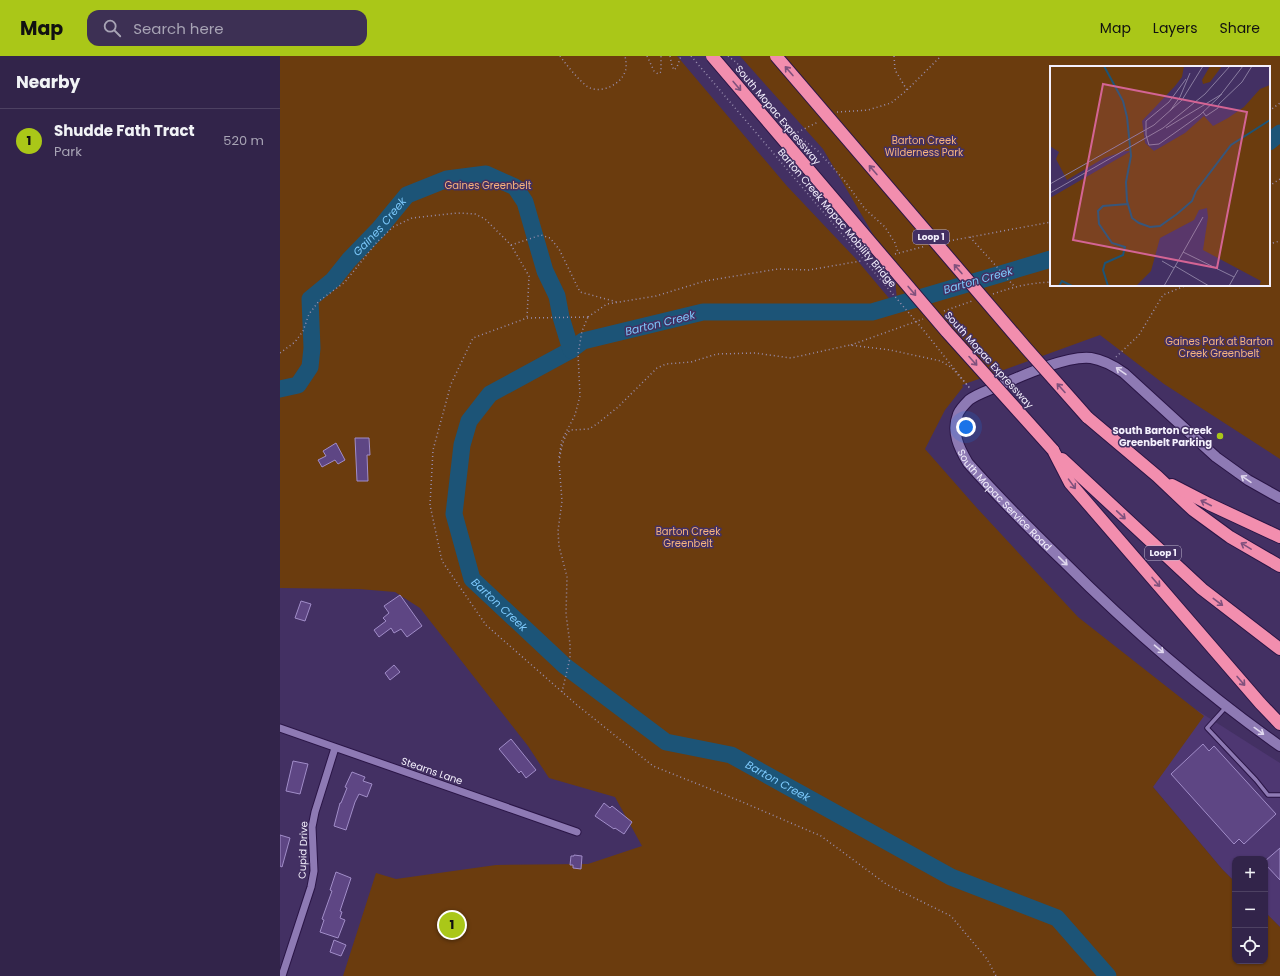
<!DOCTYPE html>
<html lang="en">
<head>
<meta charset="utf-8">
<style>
	:root { --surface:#32244a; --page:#3d3054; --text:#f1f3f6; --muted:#a8a4b5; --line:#4d4162; --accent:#aac718 }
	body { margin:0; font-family:Poppins,sans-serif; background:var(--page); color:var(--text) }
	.controls { position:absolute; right:12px; bottom:12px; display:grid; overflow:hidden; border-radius:8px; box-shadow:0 1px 3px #0004 }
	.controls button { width:36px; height:36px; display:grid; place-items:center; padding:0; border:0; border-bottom:1px solid var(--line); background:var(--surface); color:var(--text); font:20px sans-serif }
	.you { position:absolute; left:686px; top:371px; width:14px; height:14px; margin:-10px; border:3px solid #fff; border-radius:50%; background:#1a73e8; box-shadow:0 0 0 6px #1a73e833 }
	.badge { display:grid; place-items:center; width:26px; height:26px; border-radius:50%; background:var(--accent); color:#111; font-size:13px; font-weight:700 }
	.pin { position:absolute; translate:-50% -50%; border:2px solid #fff; box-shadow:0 1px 4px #0006 }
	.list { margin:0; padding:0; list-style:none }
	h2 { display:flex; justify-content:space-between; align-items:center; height:52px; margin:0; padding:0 16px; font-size:17px }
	h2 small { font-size:13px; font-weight:400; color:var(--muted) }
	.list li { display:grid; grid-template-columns:26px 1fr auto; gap:12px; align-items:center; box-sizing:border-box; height:64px; padding:0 16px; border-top:1px solid var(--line) }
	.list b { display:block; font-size:15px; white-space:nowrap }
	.list p { margin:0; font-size:13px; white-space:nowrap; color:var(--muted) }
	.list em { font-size:13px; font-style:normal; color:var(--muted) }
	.icon { flex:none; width:22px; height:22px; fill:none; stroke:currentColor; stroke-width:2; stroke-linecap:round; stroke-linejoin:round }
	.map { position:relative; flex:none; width:1000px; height:920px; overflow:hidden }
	header { display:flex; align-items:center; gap:24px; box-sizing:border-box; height:56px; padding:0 20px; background:var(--accent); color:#111 }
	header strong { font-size:19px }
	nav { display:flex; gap:22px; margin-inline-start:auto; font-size:14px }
	.search { width:280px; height:36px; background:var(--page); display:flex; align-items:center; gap:10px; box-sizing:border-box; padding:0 14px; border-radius:12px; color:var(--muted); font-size:15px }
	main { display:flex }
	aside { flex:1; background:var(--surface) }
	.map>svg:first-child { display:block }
	.built { fill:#4e3772 }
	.green { fill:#6b3c0e; fill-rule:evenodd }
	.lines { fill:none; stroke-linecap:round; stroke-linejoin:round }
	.river { stroke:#1c5477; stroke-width:17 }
	.building { fill:#5e4684; stroke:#a18dc8 }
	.lane-casing { stroke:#2a1546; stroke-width:5.5 }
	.street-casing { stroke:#2a1546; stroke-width:9 }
	.secondary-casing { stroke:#2a1546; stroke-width:12 }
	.highway-casing { stroke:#2a1546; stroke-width:14 }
	.path { stroke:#9a8faf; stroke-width:1.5; stroke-dasharray:1 3; stroke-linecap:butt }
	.lane { stroke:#8e7ab4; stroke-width:3.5 }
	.street { stroke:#8e7ab4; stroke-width:7 }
	.secondary { stroke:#8e7ab4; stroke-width:10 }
	.highway { stroke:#f28eae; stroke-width:12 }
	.highway-bridge-casing { stroke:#2a1546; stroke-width:14; stroke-linecap:butt }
	.path-bridge { stroke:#9a8faf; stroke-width:1.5; stroke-dasharray:1 3; stroke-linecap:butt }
	.highway-bridge { stroke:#f28eae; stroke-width:12 }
	.oneway { stroke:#80517d }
	.oneway2 { stroke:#e0d8ee }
	.poi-dot { fill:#aac718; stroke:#433063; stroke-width:1.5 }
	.labels { text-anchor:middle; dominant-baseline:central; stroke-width:3; stroke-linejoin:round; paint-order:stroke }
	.shield { fill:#433063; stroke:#bfb6cf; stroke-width:1 }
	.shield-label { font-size:9px; font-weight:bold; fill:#f4f0fd }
	.street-label { font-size:10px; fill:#f4f0fd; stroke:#433063 }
	.park-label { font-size:10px; fill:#f6b37c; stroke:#433063 }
	.poi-label { font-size:10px; font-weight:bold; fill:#f4f0fd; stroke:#433063; text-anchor:end }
	.water-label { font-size:11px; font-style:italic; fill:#7cc8fb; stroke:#433063 }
	.inset-river { fill:none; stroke:#1c5477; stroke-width:2 }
	.inset-road { fill:none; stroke:#8a7da1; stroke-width:1 }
	.view { fill:#d46494; fill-opacity:0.15; stroke:#d46494; stroke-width:2 }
	.inset-edge { fill:none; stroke:#f4f0fd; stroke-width:2 }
</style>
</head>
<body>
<header>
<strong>Map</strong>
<div class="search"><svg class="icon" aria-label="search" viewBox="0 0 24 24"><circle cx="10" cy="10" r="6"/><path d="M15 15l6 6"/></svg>Search here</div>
<nav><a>Map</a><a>Layers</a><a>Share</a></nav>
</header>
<main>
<aside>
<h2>Nearby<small></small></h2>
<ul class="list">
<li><span class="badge">1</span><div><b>Shudde Fath Tract</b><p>Park</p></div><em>520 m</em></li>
</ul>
</aside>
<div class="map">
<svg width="1000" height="920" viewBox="0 0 1000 920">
	<rect width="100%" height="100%" fill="#433063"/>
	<path class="built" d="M 915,653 L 1000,707 L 1000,871 L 985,856 L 985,803 L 955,803 L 955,826 L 942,813 L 858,713 Z"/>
	<path class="green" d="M 0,0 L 397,0 L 506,129 L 576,203 L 618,253 L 614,214 L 543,93 L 460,0 L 1000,0 L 1000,403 L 884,328 L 820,279 L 682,329 L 683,331 L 665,354 L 645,393 L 696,451 L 798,561 L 924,660 L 873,731 L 942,813 L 955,826 L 955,905 L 985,905 L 985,856 L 1000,871 L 1000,920 L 63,920 L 96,817 L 116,823 L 216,809 L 308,808 L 362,790 L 335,741 L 269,722 L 248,690 L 140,552 L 115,536 L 79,533 L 0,532 ZM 771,11 L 989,11 L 989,229 L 771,229 Z"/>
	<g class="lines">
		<g class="river">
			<path d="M 989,86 L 1000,77"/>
			<path id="s1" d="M 771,203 L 592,256 L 423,256 L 303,285 L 291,294 L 210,338 L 189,365 L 182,389 L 174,458 L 192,523 L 285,610 L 386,686 L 451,699 L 671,821 L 777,862 L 828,920"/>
			<path id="s2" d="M 0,333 L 18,329 L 30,311 L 32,292 L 30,243 L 53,224 L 69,204 L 99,173 L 127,139 L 167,123 L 206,118 L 235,131 L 245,146 L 265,215 L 277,240 L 281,261 L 291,294"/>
		</g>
	</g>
	<g class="building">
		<path d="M 75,382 L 89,382 L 90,399 L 87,399 L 88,425 L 77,425 Z"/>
		<path d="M 56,387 L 65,404 L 58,408 L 55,404 L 42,411 L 38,404 L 46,400 L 43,395 Z"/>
		<path d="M 120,539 L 142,570 L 127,581 L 121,573 L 114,577 L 111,572 L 99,581 L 94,574 L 106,565 L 103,562 L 109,557 L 104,550 Z"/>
		<path d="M 21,545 L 31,548 L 25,565 L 15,562 Z"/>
		<path d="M 114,609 L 120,616 L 110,624 L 105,617 Z"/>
		<path d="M 231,683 L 256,714 L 246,722 L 241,715 L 239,717 L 219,693 Z"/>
		<path d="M 923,688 L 929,695 L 934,690 L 996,758 L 964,788 L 959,783 L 954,788 L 891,718 Z"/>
		<path d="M 13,705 L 28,708 L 20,738 L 6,735 Z"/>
		<path d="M 72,716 L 85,721 L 83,725 L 92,728 L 87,741 L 79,738 L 75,746 L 66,774 L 54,770 L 60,747 L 61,747 L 67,732 L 65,731 Z"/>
		<path d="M 324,747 L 330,752 L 332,750 L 352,766 L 344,778 L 335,772 L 334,773 L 315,760 Z"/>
		<path d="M 0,779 L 10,782 L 2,811 L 0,810 Z"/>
		<path d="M 1000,792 L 1000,824 L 985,808 L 985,805 Z"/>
		<path d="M 294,799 L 302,800 L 301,813 L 293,812 L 293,809 L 290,809 L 291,800 L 294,800 Z"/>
		<path d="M 56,816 L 71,822 L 60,855 L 62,856 L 60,862 L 65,864 L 58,882 L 40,876 L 44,864 L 42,863 L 52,835 L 50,834 Z"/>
		<path d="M 54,884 L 66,889 L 61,900 L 50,896 Z"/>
	</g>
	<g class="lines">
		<g class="lane-casing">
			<path id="lane" d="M 946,651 L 927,672 L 976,724 L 988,739 L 1000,739"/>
		</g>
		<g class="street-casing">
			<g id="street">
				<path d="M 0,672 L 297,776"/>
				<path d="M 2,920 L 31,831 L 34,815 L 32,771 L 35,756 L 55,692"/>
			</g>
		</g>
		<g class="secondary-casing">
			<g id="secondary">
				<path id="s3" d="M 1000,442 L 968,424 L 936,401 L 844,317 C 834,310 824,304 811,302 C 787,299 739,321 716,331 C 707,335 697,338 689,344 C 685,348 680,353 678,358 C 671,376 679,392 688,407 C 718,441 750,473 783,505 C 850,572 922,635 1000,690"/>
			</g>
		</g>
		<g class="highway-casing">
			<g id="highway">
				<path d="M 807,361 L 877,420 L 913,454 L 950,481 L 1000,510"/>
				<path d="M 773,394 L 790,427 L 980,647 L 1000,668"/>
				<path d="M 782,403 L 922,533 L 1000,593"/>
				<path d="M 892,429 L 929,448 L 1000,481"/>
			</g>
		</g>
		<g class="path">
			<path d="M 280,0 C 285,7 300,26 308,31 C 321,38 340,29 345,16 C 347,11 346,5 345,0"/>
			<path d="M 367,0 L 374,15 L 378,18 L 381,16 L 381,0"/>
			<path d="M 390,0 L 392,10 L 394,14 L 397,11 L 401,0"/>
			<path d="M 448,0 L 457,7 L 467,23"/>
			<path d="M 614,0 L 615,14 L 627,34"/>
			<path d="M 989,55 L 1000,47"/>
			<path d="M 557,56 L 588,54 L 611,47 L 627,34 L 661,0"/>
			<path d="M 509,73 L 538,95 L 564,124 L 585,153 L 605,171 L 615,187 L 618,196"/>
			<path d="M 514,78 L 538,66"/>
			<path d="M 989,130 L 1000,123"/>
			<path d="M 690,181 L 734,230"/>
			<path d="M 669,185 L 771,166"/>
			<path d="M 989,188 L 1000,185"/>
			<path d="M 231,189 L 261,179 L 270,182 L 279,193 L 300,236 L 337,246"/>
			<path d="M 615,198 L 646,190"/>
			<path d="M 713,238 C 733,231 749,227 771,226"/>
			<path d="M 664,255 L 692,245"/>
			<path d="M 308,261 L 247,262 L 193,282 L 171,328 L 153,394 L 150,449 L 162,505 L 206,569 L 297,649 L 373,710 L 460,745 L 541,780 L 606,828 L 671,860 L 707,903 L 716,920"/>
			<path d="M 308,261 L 327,248 L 376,240 L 425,225 L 498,213 L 529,214 L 592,203"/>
			<path d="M 571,289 L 643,263"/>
			<path d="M 0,297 L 15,286 L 23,275 L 29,258 L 39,245 L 65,226 L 97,186 L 113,171 L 132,162 L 177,157 L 195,158 L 205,163 L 231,189 L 249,220 L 247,262"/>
			<path d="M 836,301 L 859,279 L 883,239 L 907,229"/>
			<path d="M 279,401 L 282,384 L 295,359 L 300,340 L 298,298 L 302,275 L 308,261"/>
			<path d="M 279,406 C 281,395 282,383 290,374 L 309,373 L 317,368 L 338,351 L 377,312 L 386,308 L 411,306 L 437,298 L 475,297 L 511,302 L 570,289 L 610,294 L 661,305 L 672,312 L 690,332"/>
			<path d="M 279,406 L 282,445 L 278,475 L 279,490 L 287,521 L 286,558 L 290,588 L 290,602 L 282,636"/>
		</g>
		<use href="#lane" class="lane"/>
		<use href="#street" class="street"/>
		<use href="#secondary" class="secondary"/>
		<use href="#highway" class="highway"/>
		<g class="highway-bridge-casing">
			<g id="highway-bridge">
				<path d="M 432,0 L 667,276 L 773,394"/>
				<path d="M 496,0 L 746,292 L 807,361"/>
			</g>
		</g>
		<path class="path-bridge" d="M 411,0 L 645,276 L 691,334"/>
		<use href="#highway-bridge" class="highway-bridge"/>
	</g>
	<defs><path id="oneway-shaft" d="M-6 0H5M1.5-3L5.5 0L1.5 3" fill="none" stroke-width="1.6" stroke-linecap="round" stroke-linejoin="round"/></defs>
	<g class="oneway">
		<use href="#oneway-shaft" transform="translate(509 15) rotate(-131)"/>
		<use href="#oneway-shaft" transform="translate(457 30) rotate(50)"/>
		<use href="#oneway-shaft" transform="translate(593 114) rotate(-131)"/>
		<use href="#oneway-shaft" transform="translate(678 213) rotate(-131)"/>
		<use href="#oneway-shaft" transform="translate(632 235) rotate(50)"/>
		<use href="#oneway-shaft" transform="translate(693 305) rotate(48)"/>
		<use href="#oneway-shaft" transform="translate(781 332) rotate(-132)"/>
		<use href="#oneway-shaft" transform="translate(792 428) rotate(54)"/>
		<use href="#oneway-shaft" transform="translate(926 447) rotate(-153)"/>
		<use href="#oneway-shaft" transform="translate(841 459) rotate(43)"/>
		<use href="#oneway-shaft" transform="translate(966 490) rotate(-149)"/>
		<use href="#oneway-shaft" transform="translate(876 526) rotate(49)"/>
		<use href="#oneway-shaft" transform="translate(938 546) rotate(37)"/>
		<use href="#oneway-shaft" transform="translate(961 625) rotate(49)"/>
	</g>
	<g class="oneway2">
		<use href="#oneway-shaft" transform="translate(841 315) rotate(-145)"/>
		<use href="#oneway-shaft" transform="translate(966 423) rotate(-146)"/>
		<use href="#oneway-shaft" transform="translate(783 505) rotate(44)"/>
		<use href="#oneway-shaft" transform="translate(879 593) rotate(40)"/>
		<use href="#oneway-shaft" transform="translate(979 675) rotate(36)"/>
	</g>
	<circle class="poi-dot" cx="940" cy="380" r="4"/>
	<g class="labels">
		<g class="shield">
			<rect x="633" y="174" width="36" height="14" rx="3"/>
			<rect x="865" y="490" width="36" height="14" rx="3"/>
		</g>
		<g class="shield-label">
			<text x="651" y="181">Loop 1</text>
			<text x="883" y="497">Loop 1</text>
		</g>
		<g class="street-label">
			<text transform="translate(498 59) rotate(50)">South Mopac Expressway</text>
			<text transform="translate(557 162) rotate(50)">Barton Creek Mopac Mobility Bridge</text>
			<text transform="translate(709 304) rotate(48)">South Mopac Expressway</text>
			<text stroke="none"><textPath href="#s3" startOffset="489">South Mopac Service Road</textPath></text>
			<text transform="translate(152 715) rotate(19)">Stearns Lane</text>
			<text transform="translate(23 794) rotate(-88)">Cupid Drive</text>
		</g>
		<g class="park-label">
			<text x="644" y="84">Barton Creek<tspan x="644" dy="12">Wilderness Park</tspan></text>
			<text x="208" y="129">Gaines Greenbelt</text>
			<text x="939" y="285">Gaines Park at Barton<tspan x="939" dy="12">Creek Greenbelt</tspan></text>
			<text x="408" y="475">Barton Creek<tspan x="408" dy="12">Greenbelt</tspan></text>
		</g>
		<g class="poi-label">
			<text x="932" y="374">South Barton Creek<tspan x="932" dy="12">Greenbelt Parking</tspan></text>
		</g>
		<g class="water-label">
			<text stroke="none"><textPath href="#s2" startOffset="209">Gaines Creek</textPath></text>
			<text transform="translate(698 224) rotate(-16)">Barton Creek</text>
			<text transform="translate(380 267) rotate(-14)">Barton Creek</text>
			<text stroke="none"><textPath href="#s1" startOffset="820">Barton Creek</textPath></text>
			<text stroke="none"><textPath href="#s1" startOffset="1156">Barton Creek</textPath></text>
		</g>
	</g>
	<g transform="translate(770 10)">
		<rect width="220" height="220" fill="#433063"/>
		<path d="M 0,0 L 134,0 L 132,11 L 125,20 L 92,55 L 95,77 L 104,85 L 135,67 L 154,50 L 163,60 L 178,52 L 194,41 L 210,23 L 220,19 L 220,220 L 209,220 L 211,215 L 153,184 L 158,151 L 157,142 L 149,144 L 144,154 L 110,172 L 101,205 L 86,220 L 0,220 L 0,132 L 81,85 L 75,85 L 54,92 L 17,114 L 6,93 L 9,86 L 0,80 ZM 160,0 L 172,0 L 160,16 L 153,18 L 152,14 Z" fill="#6b3c0e"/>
		<path class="inset-river" d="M 54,0 L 73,35 L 77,51 L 81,90 L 76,116 L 77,135 L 82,152 L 89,157 L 100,161 L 110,160 L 127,148 L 142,135 L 146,125 L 181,79 L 220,54M 9,220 L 12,215 L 22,220M 58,220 L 53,204 L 55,197 L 73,189 L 75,181 L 62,177 L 49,158 L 48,145 L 53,140 L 78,138"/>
		<path class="inset-road" d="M 136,13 L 119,36 L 96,55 L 96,69 L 99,79 L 109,78 L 150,49 L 169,31 L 193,0M 120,45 L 130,31 L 140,7M 153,46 L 156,50 L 168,42 L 169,38 L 192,16 L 202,0M 116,62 L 172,28M 0,118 L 104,59 L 132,34 L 153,0M 0,127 L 113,62 L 155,28 L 180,0M 133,186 L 184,211M 112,195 L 124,202M 125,200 L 159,220M 114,220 L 153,151M 179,220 L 188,204"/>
		<path class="view" d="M 53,18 L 197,46 L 167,202 L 23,174 Z"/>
		<rect width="220" height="220" class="inset-edge"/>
	</g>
</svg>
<div class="controls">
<button>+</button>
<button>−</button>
<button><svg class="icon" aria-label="locate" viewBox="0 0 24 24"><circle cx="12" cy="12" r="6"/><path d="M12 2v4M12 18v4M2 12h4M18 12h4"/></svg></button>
</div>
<div class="you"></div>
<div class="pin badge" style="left:172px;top:869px">1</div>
</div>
</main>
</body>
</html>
